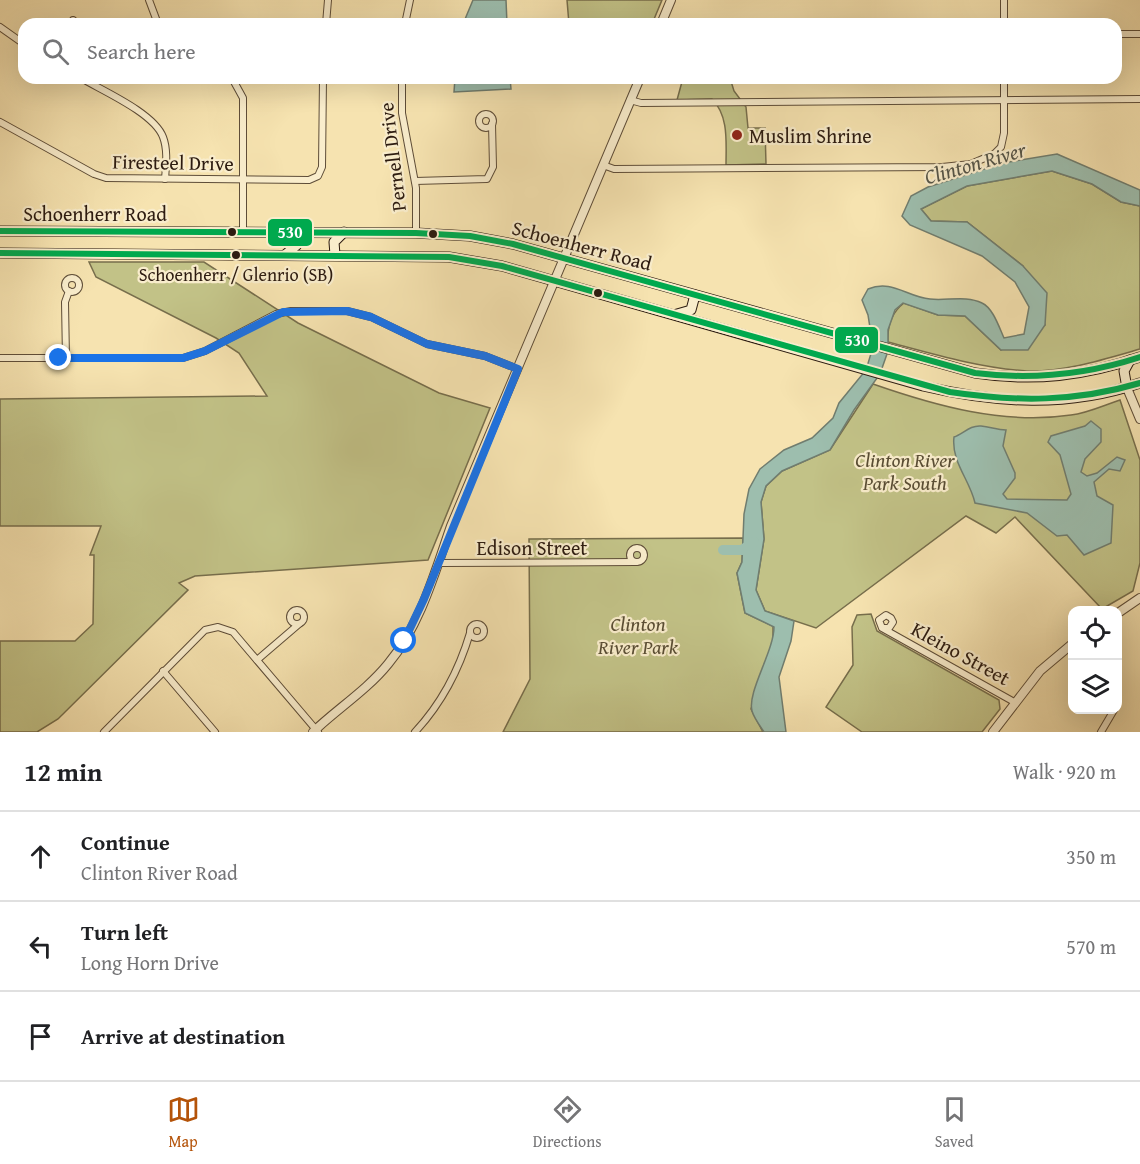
<!DOCTYPE html>
<html lang="en">
<head>
<meta charset="utf-8">
<style>
	:root { --surface:#fff; --page:#f6f6f6; --text:#202124; --muted:#757577; --line:#e0e0e0; --accent:#b45309 }
	body { margin:0; font-family:"Gentium Book Plus",serif; background:var(--page); color:var(--text) }
	.controls { position:absolute; right:18px; bottom:18px; display:grid; overflow:hidden; border-radius:12px; box-shadow:0 6px 24px #0002 }
	.controls button { width:54px; height:54px; display:grid; place-items:center; padding:0; border:0; border-bottom:2px solid var(--line); background:var(--surface); color:var(--text); font:30px sans-serif }
	.stop { position:absolute; width:18px; height:18px; margin:-14px; border:4px solid #1a73e8; border-radius:50%; background:#fff }
	.stop.end { background:#1a73e8; border-color:#fff; box-shadow:0 2px 6px #0008 }
	.list { margin:0; padding:0; list-style:none }
	h2 { display:flex; justify-content:space-between; align-items:center; height:78px; margin:0; padding:0 24px; font-size:26px }
	h2 small { font-size:20px; font-weight:400; color:var(--muted) }
	.list li { display:grid; grid-template-columns:39px 1fr auto; gap:18px; align-items:center; box-sizing:border-box; height:90px; padding:0 24px; border-top:2px solid var(--line) }
	.list b { display:block; font-size:22px; white-space:nowrap }
	.list p { margin:0; font-size:20px; white-space:nowrap; color:var(--muted) }
	.list em { font-size:20px; font-style:normal; color:var(--muted) }
	.icon { flex:none; width:33px; height:33px; fill:none; stroke:currentColor; stroke-width:2; stroke-linecap:round; stroke-linejoin:round }
	.map { position:relative; flex:none; width:1140px; height:732px; overflow:hidden }
	.search { position:absolute; background:var(--surface); box-shadow:0 6px 24px #0002; left:18px; right:18px; top:18px; height:66px; display:flex; align-items:center; gap:15px; box-sizing:border-box; padding:0 21px; border-radius:18px; color:var(--muted); font-size:22px }
	.sheet { height:348px; background:var(--surface) }
	nav { display:flex; justify-content:space-around; align-items:center; box-sizing:border-box; height:84px; border-top:2px solid var(--line); background:var(--surface); font-size:16px; color:var(--muted) }
	nav a { display:grid; justify-items:center; gap:3px }
	nav .on { color:var(--accent) }
	.map>svg:first-child { display:block }
	.green { fill:#c2c287; stroke:#776e4c; stroke-width:1.5 }
	.water { fill:#9dbeae; stroke:#707d6f; stroke-width:1.5 }
	.lines { fill:none; stroke-linecap:round; stroke-linejoin:round }
	.river { stroke:#9dbeae; stroke-width:10 }
	.minor-casing { stroke:#5e4d38; stroke-width:8 }
	.tertiary-casing { stroke:#5e4d38; stroke-width:10 }
	.secondary-casing { stroke:#2c1b10; stroke-width:11 }
	.minor { stroke:#f9edcc; stroke-width:6 }
	.tertiary { stroke:#f9edcc; stroke-width:8 }
	.secondary { stroke:#f9edcc; stroke-width:9 }
	.bus-1-casing { stroke:#f9edcc; stroke-width:10 }
	.bus-1 { stroke:#00a94e; stroke-width:6 }
	.route { stroke:#1a73e8; stroke-width:8 }
	.poi-dot { fill:#8f2418; stroke:#f9edcc; stroke-width:2 }
	.bus-dot { fill:#2c1b10; stroke:#f9edcc; stroke-width:2 }
	.labels { text-anchor:middle; dominant-baseline:central; stroke-width:4.5; stroke-linejoin:round; paint-order:stroke }
	.bus-label { font-size:18px; fill:#2c1b10; stroke:#f9edcc }
	.poi-label { font-size:20px; fill:#2c1b10; stroke:#f9edcc; text-anchor:start }
	.street-label { font-size:20px; fill:#2c1b10; stroke:#f9edcc }
	.park-label { font-size:20px; font-style:italic; fill:#594d34; stroke:#f9edcc }
	.water-label { font-size:21px; font-style:italic; fill:#545447; stroke:#f9edcc }
	.line-badge { stroke:#f9edcc; stroke-width:2 }
	.badge-label { font-size:16px; text-anchor:middle; font-weight:bold; fill:#fff }
</style>
</head>
<body>
<div class="map">
<svg width="1140" height="732" viewBox="0 0 1140 732">
	<rect width="100%" height="100%" fill="#f6e3b0"/>
	<filter id="stains"><feTurbulence type="fractalNoise" baseFrequency=".00333" numOctaves="4"/><feColorMatrix values="0 0 0 0 .2 0 0 0 0 .09 0 0 0 0 .02 0 0 0 .5 -.17"/></filter>
	<radialGradient id="worn" r=".72"><stop offset=".6" stop-color="#630" stop-opacity="0"/><stop offset="1" stop-color="#630" stop-opacity=".3"/></radialGradient>
	<g class="green">
		<path d="M 567,0 L 662,0 L 652,24 L 569,24 Z"/>
		<path d="M 683,78 L 730,78 L 734,91 L 746,107 L 748,128 L 765,128 L 766,164 L 726,165 C 726,142 729,116 712,99 L 677,100 Z"/>
		<path d="M 1052,171 L 1092,184 L 1121,202 L 1140,206 L 1140,349 C 1105,359 1065,372 1027,371 C 980,368 933,354 888,342 C 887,326 891,313 904,303 L 938,315 L 965,316 L 1001,350 L 1045,325 L 1023,266 L 967,222 L 931,221 L 921,209 L 967,186 Z"/>
		<path d="M 89,262 L 204,262 L 298,323 L 439,393 L 490,408 L 428,560 L 195,576 L 179,583 L 188,590 L 58,719 L 37,732 L 0,732 L 0,641 L 75,641 L 93,624 L 94,555 L 90,555 L 101,526 L 0,526 L 0,399 L 267,396 L 239,353 L 216,338 L 96,277 Z"/>
		<path d="M 873,384 C 936,406 1004,425 1071,415 C 1088,413 1104,405 1120,400 L 1140,460 L 1140,563 L 1133,591 L 1102,609 L 1015,517 L 996,533 L 966,516 L 816,628 L 765,611 L 756,590 L 764,539 L 761,502 L 766,486 L 782,471 L 830,450 Z"/>
		<path d="M 743,538 L 742,562 L 737,573 L 745,613 L 773,626 L 773,640 L 751,709 L 763,732 L 503,732 L 530,679 L 529,539 Z"/>
		<path d="M 871,614 L 877,631 L 999,700 L 1000,709 L 982,732 L 862,732 L 826,707 L 853,665 L 852,627 L 857,615 Z"/>
	</g>
	<g class="water">
		<path d="M 473,0 L 506,0 L 507,24 L 463,24 Z"/>
		<path d="M 455,78 L 510,78 L 511,89 L 454,92 Z"/>
		<path d="M 1057,154 L 1140,190 L 1140,206 L 1121,202 L 1092,184 L 1052,171 L 967,186 L 921,209 L 931,221 L 967,222 L 1023,266 L 1047,293 L 1045,325 L 1028,350 L 1001,350 L 965,316 L 938,315 L 903,303 L 895,310 L 888,330 L 888,351 L 880,374 L 854,410 L 830,450 L 782,471 L 766,486 L 761,502 L 764,539 L 756,590 L 765,611 L 794,621 L 791,641 L 779,677 L 786,732 L 764,732 C 760,726 754,718 752,711 C 747,692 774,651 774,627 L 745,613 L 737,573 L 742,562 L 744,514 L 749,489 L 760,469 L 784,450 L 812,438 L 833,418 L 839,403 L 866,370 L 873,347 L 868,315 L 862,300 L 868,289 C 892,279 907,297 930,299 C 947,301 966,295 982,303 C 993,308 999,327 1004,338 L 1024,334 L 1029,307 L 1015,282 L 982,256 L 910,225 L 902,216 L 911,196 L 928,187 L 1003,163 Z"/>
		<path d="M 1091,421 L 1101,429 L 1101,442 L 1085,459 L 1081,472 L 1087,476 L 1097,473 L 1117,457 L 1125,460 L 1120,471 L 1109,469 L 1094,482 L 1097,496 L 1113,505 L 1111,543 L 1084,555 L 1067,535 L 1057,536 L 1027,513 L 975,503 C 970,480 951,462 954,437 C 963,434 970,425 981,426 C 991,427 997,430 1006,430 L 1003,446 L 1015,473 L 1015,478 L 1003,494 L 1007,499 L 1067,500 L 1071,494 L 1060,455 L 1048,442 L 1051,436 L 1085,426 Z"/>
	</g>
	<g class="lines">
		<path class="river" d="M 723,550 L 742,550 L 754,542"/>
		<g class="minor-casing">
			<g id="minor">
				<path d="M 149,0 L 158,24"/>
				<path d="M 72,24 L 73,20"/>
				<path d="M 226,24 L 244,22"/>
				<path d="M 326,24 L 328,0"/>
				<path d="M 405,24 L 410,0"/>
				<path d="M 1004,24 L 1004,0"/>
				<path d="M 0,27 L 24,44"/>
				<path d="M 1116,34 L 1140,34"/>
				<path d="M 81,78 C 103,91 154,113 163,137 C 168,150 166,166 165,179"/>
				<path d="M 232,78 L 243,98 L 243,232"/>
				<path d="M 402,78 L 402,113 L 416,188 L 416,233"/>
				<path d="M 630,100 L 641,103 L 1140,99"/>
				<circle cx="486" cy="121" r="7"/>
				<path d="M 0,122 L 94,174 L 106,178 L 309,180 L 318,176 L 322,167 L 323,78"/>
				<path d="M 603,165 L 614,169 L 942,167 L 971,164 L 994,154 L 1001,147 L 1004,133 L 1004,78"/>
				<path d="M 415,181 L 487,179 L 493,167 L 492,124"/>
				<circle cx="72" cy="285" r="7"/>
				<path d="M 0,358 L 183,358 L 205,351 L 276,314 L 291,311 L 347,311 L 371,317 L 427,344 L 485,356 L 518,369"/>
				<path d="M 66,359 L 65,302 L 69,291"/>
				<circle cx="637" cy="555" r="7"/>
				<path d="M 438,563 L 636,562"/>
				<circle cx="297" cy="617" r="7"/>
				<circle cx="477" cy="631" r="7"/>
				<path d="M 884,628 L 889,628 L 893,622 L 891,618 L 886,615 L 879,620 L 882,628 L 1016,703"/>
				<path d="M 257,660 L 299,624"/>
				<path d="M 163,671 L 215,732"/>
				<path d="M 104,732 L 205,630 L 218,627 L 233,632 L 318,732"/>
				<path d="M 415,732 C 442,703 459,670 470,633"/>
				<path d="M 1101,732 L 1114,710"/>
			</g>
		</g>
		<g class="tertiary-casing">
			<g id="tertiary">
				<path d="M 661,24 L 671,0"/>
				<path d="M 1127,388 L 1140,419"/>
				<path d="M 1118,613 L 1140,598"/>
				<path d="M 313,732 C 337,709 367,690 388,664 C 420,626 435,572 451,526 L 640,78"/>
				<path d="M 993,732 L 1040,671 L 1072,644"/>
			</g>
		</g>
		<g class="secondary-casing">
			<g id="secondary">
				<path d="M 0,231 L 416,233 L 470,236 L 513,244 L 975,373 C 1034,382 1085,376 1140,357"/>
				<path d="M 0,253 L 449,257 L 502,266 L 923,386 C 995,403 1069,408 1140,383"/>
				<path d="M 286,254 L 297,245 L 296,232"/>
				<path d="M 335,255 L 334,242 L 344,232"/>
				<path d="M 677,314 L 691,310 L 695,295"/>
				<path d="M 1127,388 L 1124,371 L 1130,360"/>
			</g>
		</g>
		<use href="#minor" class="minor"/>
		<use href="#tertiary" class="tertiary"/>
		<use href="#secondary" class="secondary"/>
		<g class="bus-1-casing">
			<g id="bus-1">
				<path d="M 0,231 L 416,233 L 470,236 L 513,244 L 975,373 C 1032,380 1085,375 1140,357"/>
				<path d="M 0,253 L 449,257 L 502,266 L 950,392 C 1016,402 1076,402 1140,383"/>
			</g>
		</g>
		<use href="#bus-1" class="bus-1"/>
	</g>
	<g class="lines">
		<path class="route" d="M 59,358 L 183,358 L 205,351 L 283,312 L 347,311 L 371,317 L 427,344 L 485,356 L 518,369 L 424,599 L 404,641"/>
	</g>
	<circle class="poi-dot" cx="737" cy="135" r="6"/>
	<g class="bus-dot">
		<circle cx="232" cy="232" r="5"/>
		<circle cx="433" cy="234" r="5"/>
		<circle cx="236" cy="255" r="5"/>
		<circle cx="598" cy="293" r="5"/>
	</g>
	<g class="labels">
		<g class="bus-label">
			<text x="236" y="274">Schoenherr / Glenrio (SB)</text>
		</g>
		<g class="poi-label">
			<text x="749" y="135">Muslim Shrine</text>
		</g>
		<g class="street-label">
			<text transform="translate(392 157) rotate(-97)">Pernell Drive</text>
			<text transform="translate(173 162) rotate(1)">Firesteel Drive</text>
			<text x="95" y="213">Schoenherr Road</text>
			<text transform="translate(582 245) rotate(15)">Schoenherr Road</text>
			<text x="532" y="547">Edison Street</text>
			<text transform="translate(961 653) rotate(29)">Kleino Street</text>
		</g>
		<g class="park-label">
			<text x="905" y="459">Clinton River<tspan x="905" dy="23">Park South</tspan></text>
			<text x="638" y="623">Clinton<tspan x="638" dy="23">River Park</tspan></text>
		</g>
		<g class="water-label">
			<text transform="translate(975 163) rotate(-16)">Clinton River</text>
		</g>
	</g>
	<g class="line-badge">
		<rect x="267" y="218" width="46" height="29" rx="6" fill="#00a94e"/>
		<rect x="834" y="326" width="45" height="28" rx="6" fill="#00a94e"/>
	</g>
	<g class="badge-label">
		<text x="290" y="238">530</text>
		<text x="857" y="346">530</text>
	</g>
	<rect width="100%" height="100%" filter="url(#stains)"/>
	<rect width="100%" height="100%" fill="url(#worn)"/>
</svg>
<div class="controls">
<button><svg class="icon" aria-label="locate" viewBox="0 0 24 24"><circle cx="12" cy="12" r="6"/><path d="M12 2v4M12 18v4M2 12h4M18 12h4"/></svg></button>
<button><svg class="icon" aria-label="layers" viewBox="0 0 24 24"><path d="M12 4l9 5-9 5-9-5zM3 14l9 5 9-5"/></svg></button>
</div>
<div class="stop" style="left:404px;top:641px"></div>
<div class="stop end" style="left:59px;top:358px"></div>
<div class="search"><svg class="icon" aria-label="search" viewBox="0 0 24 24"><circle cx="10" cy="10" r="6"/><path d="M15 15l6 6"/></svg>Search here</div>
</div>
<section class="sheet">
<h2>12 min<small>Walk · 920 m</small></h2>
<ul class="list">
<li><svg class="icon" aria-label="ahead" viewBox="0 0 24 24"><path d="M12 20V5M6 11l6-6 6 6"/></svg><div><b>Continue</b><p>Clinton River Road</p></div><em>350 m</em></li>
<li><svg class="icon" aria-label="left" viewBox="0 0 24 24"><path d="M17 20v-9H6M10 6l-5 5 5 5"/></svg><div><b>Turn left</b><p>Long Horn Drive</p></div><em>570 m</em></li>
<li><svg class="icon" aria-label="arrive" viewBox="0 0 24 24"><path d="M6 21V4h12l-3 4 3 4H6"/></svg><div><b>Arrive at destination</b></div></li>
</ul>
</section>
<nav>
<a class="on"><svg class="icon" aria-label="map" viewBox="0 0 24 24"><path d="M3 6l6-2 6 2 6-2v14l-6 2-6-2-6 2zM9 4v14M15 6v14"/></svg>Map</a>
<a><svg class="icon" aria-label="directions" viewBox="0 0 24 24"><path d="M12 3l9 9-9 9-9-9zM9 14v-3h6M13 9l2 2-2 2"/></svg>Directions</a>
<a><svg class="icon" aria-label="saved" viewBox="0 0 24 24"><path d="M7 4h10v16l-5-4-5 4z"/></svg>Saved</a>
</nav>
</body>
</html>
